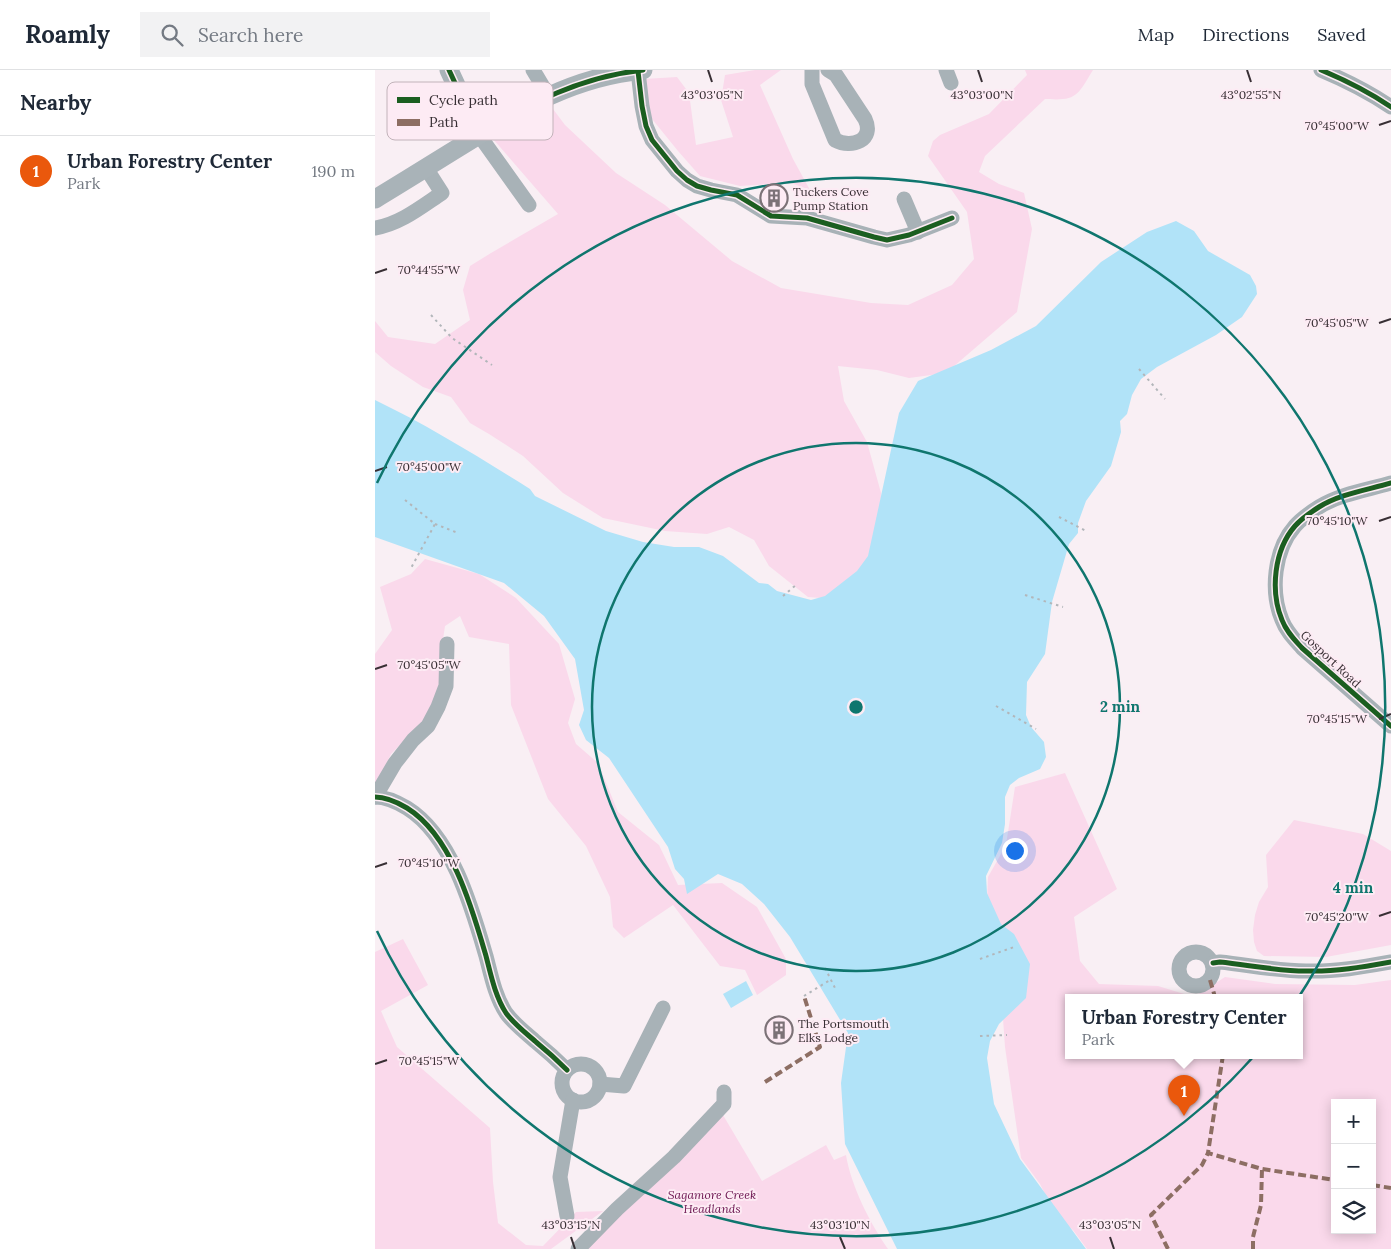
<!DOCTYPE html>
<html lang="en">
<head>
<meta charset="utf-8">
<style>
	:root { --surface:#fff; --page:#f2f2f3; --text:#1f2937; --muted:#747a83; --line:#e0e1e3; --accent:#ea580c }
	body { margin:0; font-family:Lora,serif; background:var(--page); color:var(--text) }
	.controls { position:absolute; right:15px; bottom:15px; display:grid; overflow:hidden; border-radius:0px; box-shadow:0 2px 12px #0003 }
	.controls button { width:45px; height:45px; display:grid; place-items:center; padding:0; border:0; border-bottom:1px solid var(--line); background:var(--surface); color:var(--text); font:25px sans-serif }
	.you { position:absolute; left:639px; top:780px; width:18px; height:18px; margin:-12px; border:4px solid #fff; border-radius:50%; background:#1a73e8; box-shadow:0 0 0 8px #1a73e833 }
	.badge { display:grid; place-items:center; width:32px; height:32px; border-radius:50%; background:var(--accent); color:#fff; font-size:16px; font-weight:700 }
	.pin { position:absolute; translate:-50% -41px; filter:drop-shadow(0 1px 2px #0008) }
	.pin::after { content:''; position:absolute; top:26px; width:18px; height:15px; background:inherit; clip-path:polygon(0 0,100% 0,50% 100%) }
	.popup { position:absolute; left:690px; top:924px; width:238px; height:65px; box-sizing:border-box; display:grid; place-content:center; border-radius:0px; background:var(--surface); filter:drop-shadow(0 1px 4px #0005); font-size:16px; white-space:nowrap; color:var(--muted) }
	.popup b { font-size:19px; color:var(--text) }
	.popup::after { content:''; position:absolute; left:50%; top:100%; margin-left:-10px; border:10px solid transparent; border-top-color:var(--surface) }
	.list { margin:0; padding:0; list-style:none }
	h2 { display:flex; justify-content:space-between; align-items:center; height:65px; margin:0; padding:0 20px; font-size:21px }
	h2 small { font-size:16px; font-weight:400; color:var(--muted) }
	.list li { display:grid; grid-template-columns:32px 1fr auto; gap:15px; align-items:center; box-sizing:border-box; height:70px; padding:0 20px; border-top:1px solid var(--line) }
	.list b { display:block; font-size:19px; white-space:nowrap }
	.list p { margin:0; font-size:16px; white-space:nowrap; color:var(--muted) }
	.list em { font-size:16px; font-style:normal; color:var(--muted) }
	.icon { flex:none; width:28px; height:28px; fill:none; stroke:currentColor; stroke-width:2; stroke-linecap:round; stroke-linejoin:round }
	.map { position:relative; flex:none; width:1016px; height:1179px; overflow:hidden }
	header { display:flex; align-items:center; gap:30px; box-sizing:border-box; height:70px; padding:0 25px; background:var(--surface); border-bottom:1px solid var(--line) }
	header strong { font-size:24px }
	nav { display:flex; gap:28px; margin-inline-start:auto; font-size:18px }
	.search { width:350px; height:45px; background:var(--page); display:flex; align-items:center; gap:12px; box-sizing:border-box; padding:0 18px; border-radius:0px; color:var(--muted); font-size:19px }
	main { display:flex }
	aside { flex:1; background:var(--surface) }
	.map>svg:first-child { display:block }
	.green { fill:#fad9eb; fill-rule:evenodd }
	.water { fill:#b1e3f8 }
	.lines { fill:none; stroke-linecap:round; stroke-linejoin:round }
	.path { stroke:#b2b6ba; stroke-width:2; stroke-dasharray:2.5 4; stroke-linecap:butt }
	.minor { stroke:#a8b2b7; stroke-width:15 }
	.major { stroke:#a9b3b8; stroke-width:19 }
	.quiet { stroke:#8d6e63; stroke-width:4; stroke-dasharray:8 4; stroke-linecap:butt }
	.cycleway-casing { stroke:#fdebf4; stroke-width:8 }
	.cycleway { stroke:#1b5e20; stroke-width:5 }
	.ticks { fill:none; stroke:#382f34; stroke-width:2 }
	.ring { fill:none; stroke:#0f766e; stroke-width:2.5 }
	.labels { text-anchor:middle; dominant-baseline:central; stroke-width:4; stroke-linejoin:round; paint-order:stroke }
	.poi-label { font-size:12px; fill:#382f34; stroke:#fdebf4; text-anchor:start }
	.street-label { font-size:12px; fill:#382f34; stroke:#fdebf4 }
	.park-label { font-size:12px; font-style:italic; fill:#6c1550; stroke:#fdebf4 }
	.key { fill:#fdebf4; stroke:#c2b3ba; stroke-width:1 }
	.key-label { font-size:14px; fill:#382f34 }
	.ticks-label { font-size:12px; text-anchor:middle; fill:#382f34; stroke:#fdebf4; stroke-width:4; stroke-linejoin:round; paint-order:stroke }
	.centre { fill:#0f766e; stroke:#fdebf4; stroke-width:2.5 }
	.ring-label { font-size:15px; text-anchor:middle; font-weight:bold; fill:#0f766e; stroke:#fdebf4; stroke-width:4; stroke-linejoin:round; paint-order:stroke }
</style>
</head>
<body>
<header>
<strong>Roamly</strong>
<div class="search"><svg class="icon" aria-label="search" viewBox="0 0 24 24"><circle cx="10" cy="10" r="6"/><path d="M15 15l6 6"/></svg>Search here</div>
<nav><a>Map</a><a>Directions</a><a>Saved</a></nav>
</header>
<main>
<aside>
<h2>Nearby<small></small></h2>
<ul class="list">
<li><span class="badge">1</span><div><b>Urban Forestry Center</b><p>Park</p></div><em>190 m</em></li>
</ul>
</aside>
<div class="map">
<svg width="1016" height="1179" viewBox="0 0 1016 1179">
	<rect width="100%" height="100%" fill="#f9eff4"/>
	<g class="green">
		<path d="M 380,0 L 406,0 L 385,15 L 418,89 L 435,120 L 416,113 L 365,116 L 325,106 L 303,81 L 273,44 L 269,9 L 302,7 L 314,23 L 321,75 L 358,67 L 346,30 L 350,5 Z"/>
		<path d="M 650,0 L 718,0 C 702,26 702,31 670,29 L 610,86 L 604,102 L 624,114 L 649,123 L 657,159 L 642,242 L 571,303 L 534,308 L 502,300 L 463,296 L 469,331 L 492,372 L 506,423 L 503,480 L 458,529 L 433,527 L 394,496 L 379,470 L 354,457 L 332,464 L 290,461 L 228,448 L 188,423 L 148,386 L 114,364 L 95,353 L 76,327 L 48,317 L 16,296 L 0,282 L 0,251 L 13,267 L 60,274 L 95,250 L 88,220 L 95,196 L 116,183 L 183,144 L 118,69 L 175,35 L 190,55 L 241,103 L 290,135 L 357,191 L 406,218 L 496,233 L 533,235 L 577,215 L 599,189 L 592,142 L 553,86 L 558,71 L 565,65 L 614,44 L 652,5 Z"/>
		<path d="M 50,489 L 104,504 L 141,528 L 184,574 L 200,629 L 193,653 L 201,674 L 223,693 L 243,742 L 284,775 L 303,815 L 347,813 L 382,837 L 411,889 L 411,905 L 382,925 L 370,900 L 345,896 L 298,835 L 249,868 L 238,857 L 235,827 L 211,776 L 173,729 L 136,635 L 134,574 L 94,567 L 85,546 L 70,556 L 66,583 L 66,616 L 48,652 L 16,684 L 1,715 L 0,715 L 0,584 L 17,560 L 5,517 L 36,504 Z"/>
		<path d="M 690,703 L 742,819 L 699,847 L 705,891 L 724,914 L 783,916 L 819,927 L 850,907 L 900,914 L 980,915 L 1016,910 L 1016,1179 L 712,1179 L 698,1160 L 681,1146 L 665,1114 L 646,1088 L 630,977 L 627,934 L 612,830 L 613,807 L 631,775 L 640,717 ZM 694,927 L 924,927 L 924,985 L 694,985 ZM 960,1033 L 997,1033 L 997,1160 L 960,1160 Z"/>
		<path d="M 919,750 L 988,764 L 1016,781 L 1016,875 L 951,887 L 889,886 L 882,881 L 879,872 L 878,860 L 880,845 L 884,832 L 893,817 L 891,785 Z"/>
		<path d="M 28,869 L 53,915 L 6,941 L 22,977 L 115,1058 L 118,1112 L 123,1153 L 151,1175 L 168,1176 L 201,1142 L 228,1141 L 176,1179 L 0,1179 L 0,882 Z"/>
		<path d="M 348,1045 L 387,1111 L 451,1075 L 459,1090 L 471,1085 C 476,1116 495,1153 513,1179 L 213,1179 L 230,1159 Z"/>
	</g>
	<g class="water">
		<path d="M 801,151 L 819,161 L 833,181 L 875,205 L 881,216 L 882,224 L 867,247 L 841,265 L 782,297 L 766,309 L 757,325 L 752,344 L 745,351 L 746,362 L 736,396 L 711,431 L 703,453 L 703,463 L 694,474 L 677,532 L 670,584 L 652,612 L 651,645 L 656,657 L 669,672 L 671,687 L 665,699 L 644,708 L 635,715 L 630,727 L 630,754 L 627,773 L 611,806 L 612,823 L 626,854 L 639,864 L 655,894 L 651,928 L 624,954 L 615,971 L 612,988 L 619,1034 L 645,1089 L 711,1179 L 522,1179 L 470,1074 L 466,1013 L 473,963 L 415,867 L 389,834 L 367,814 L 343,804 L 312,824 L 309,809 L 300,799 L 293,777 L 234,688 L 211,670 L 204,655 L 209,640 L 200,589 L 169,546 L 129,513 L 0,467 L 0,330 C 54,356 104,387 155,419 L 160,426 L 231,461 L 268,472 L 299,477 L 324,477 L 348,486 L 384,513 L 393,514 L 402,521 L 436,530 L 450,526 L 482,501 L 493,486 L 524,343 L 543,311 L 616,280 L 661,256 L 726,192 L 772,162 Z"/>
		<path d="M 371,911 L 378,925 L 356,938 L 348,924 Z"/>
	</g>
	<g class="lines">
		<g class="path">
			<path d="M 56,245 L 77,268 L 117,295"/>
			<path d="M 764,299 L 790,329"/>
			<path d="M 30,430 L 60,454 L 36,498"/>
			<path d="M 684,447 L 711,461"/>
			<path d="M 60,454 L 83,463"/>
			<path d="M 650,525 L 688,537"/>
			<path d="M 408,526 L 421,515"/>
			<path d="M 621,636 L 661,659"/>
			<path d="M 605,889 L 639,877"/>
			<path d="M 450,898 L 460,918"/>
			<path d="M 429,926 L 455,910"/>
			<path d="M 605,966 L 632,965"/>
		</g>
		<g class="minor">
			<path d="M 158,0 L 173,25"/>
			<path d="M 437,0 L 437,14 L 460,70 C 477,79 500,70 490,49 L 461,5 L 453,0"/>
			<path d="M 571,0 L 576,13"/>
			<path d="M 946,0 C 970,10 994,22 1016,37"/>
			<path d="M 263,1 L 267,36 L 271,56 L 277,70 L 302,101 L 312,110 L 322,116 L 336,120 L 362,125 L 396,146 L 432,148 L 499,167 L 512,170 L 534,165 L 577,148"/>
			<path d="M 104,65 L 154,135"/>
			<path d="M 529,129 L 543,162"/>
			<path d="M 0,158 C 25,154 46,137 67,123 L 51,98"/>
			<path d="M 1016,413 C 992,420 965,424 944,437 C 936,442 926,449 920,456 C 899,480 895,521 907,550 C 911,561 919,569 927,578 L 1016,656"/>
			<path d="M 0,727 C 12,727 22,732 32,738 C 77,766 97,838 111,886 C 116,905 120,926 131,943 C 139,954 151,963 161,972 C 172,981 182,990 192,1000"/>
			<path d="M 0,727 L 20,693 L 38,670 L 53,656 L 63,637 L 71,616 L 72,574"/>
			<circle cx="821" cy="899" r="17"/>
			<path d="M 838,893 L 845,892 C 874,895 902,901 931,901 C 960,902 988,897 1016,892"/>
			<circle cx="206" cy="1013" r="19"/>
			<path d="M 225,1014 L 249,1016 L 288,938"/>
			<path d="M 192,1146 L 185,1107 L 198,1030"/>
			<path d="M 203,1179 L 242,1139 L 299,1087 L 349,1034 L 349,1022"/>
		</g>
		<g class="major">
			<path d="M 74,0 L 104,65"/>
			<path d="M 0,129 C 30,111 60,92 91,73 C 149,37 198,7 268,0"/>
		</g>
		<g class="quiet">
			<path d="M 835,910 L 840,927"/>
			<path d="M 848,985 L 833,1083 L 887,1099 L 960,1110"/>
			<path d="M 390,1012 L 445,977 L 429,926"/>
			<path d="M 997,1115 L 1016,1118"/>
			<path d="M 793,1179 L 776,1145 L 827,1095 L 833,1083"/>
			<path d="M 878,1179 L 878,1167 L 886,1135 L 887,1099"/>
		</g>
		<g class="cycleway-casing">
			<g id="cycleway">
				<path d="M 74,0 L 104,65 C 156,32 206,7 268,0"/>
				<path d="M 946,0 C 970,10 994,22 1016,37"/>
				<path d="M 263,1 L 267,36 L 271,56 L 277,70 L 302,101 L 312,110 L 322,116 L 336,120 L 362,125 L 396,146 L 432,148 L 499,167 L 512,170 L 534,165 L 577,148"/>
				<path d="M 1016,413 C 992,420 965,424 944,437 C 936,442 926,449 920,456 C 899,480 895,521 907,550 C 911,561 919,569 927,578 L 1016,656"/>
				<path d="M 0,727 C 12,727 22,732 32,738 C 77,766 97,838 111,886 C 116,905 120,926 131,943 C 139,954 151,963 161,972 C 172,981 182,990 192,1000"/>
				<path d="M 838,893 L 845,892 C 874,895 902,901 931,901 C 960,902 988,897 1016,892"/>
			</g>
		</g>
		<use href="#cycleway" class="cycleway"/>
	</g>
	<path class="ticks" d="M 333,0 L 337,12M 603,0 L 607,12M 872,0 L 876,12M 1004,55 L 1016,51M 0,203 L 12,199M 1004,253 L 1016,249M 0,401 L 12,397M 1004,451 L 1016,447M 0,599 L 12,595M 1004,649 L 1016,644M 0,797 L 12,793M 1004,846 L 1016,842M 0,994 L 12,990M 196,1167 L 200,1179M 465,1167 L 470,1179M 735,1167 L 739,1179"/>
	<g class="ring">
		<circle cx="481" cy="637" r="264"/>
		<path d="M2 413A529 529 0 1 1 2 861"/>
	</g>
	<defs>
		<g id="building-ring" transform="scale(1.4375)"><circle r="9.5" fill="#fdebf4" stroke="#7c7277" stroke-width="1.5"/><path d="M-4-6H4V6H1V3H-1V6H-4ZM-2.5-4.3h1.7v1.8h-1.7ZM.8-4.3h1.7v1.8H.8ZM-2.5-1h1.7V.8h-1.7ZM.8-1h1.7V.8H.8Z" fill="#7c7277"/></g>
	</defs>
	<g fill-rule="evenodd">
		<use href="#building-ring" x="399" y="128"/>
		<use href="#building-ring" x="404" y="960"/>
	</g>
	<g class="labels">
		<g class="poi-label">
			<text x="418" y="121">Tuckers Cove<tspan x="418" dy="14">Pump Station</tspan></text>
			<text x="423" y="953">The Portsmouth<tspan x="423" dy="14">Elks Lodge</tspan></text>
		</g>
		<g class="street-label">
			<text transform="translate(956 589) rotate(43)">Gosport Road</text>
		</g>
		<g class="park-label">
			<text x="337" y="1124">Sagamore Creek<tspan x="337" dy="14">Headlands</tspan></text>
		</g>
	</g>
	<rect x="12" y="12" width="166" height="58" rx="8" class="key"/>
	<rect x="22" y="27" width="23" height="6" fill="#1b5e20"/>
	<rect x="22" y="49" width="23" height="7" fill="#8d6e63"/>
	<g class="key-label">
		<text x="54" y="35">Cycle path</text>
		<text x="54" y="57">Path</text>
	</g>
	<g class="ticks-label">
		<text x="876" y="29">43°02'55"N</text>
		<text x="337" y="29">43°03'05"N</text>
		<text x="607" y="29">43°03'00"N</text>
		<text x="962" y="60">70°45'00"W</text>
		<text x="54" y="204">70°44'55"W</text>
		<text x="962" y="257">70°45'05"W</text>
		<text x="54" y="401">70°45'00"W</text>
		<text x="962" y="455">70°45'10"W</text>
		<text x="54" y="599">70°45'05"W</text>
		<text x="962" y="653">70°45'15"W</text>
		<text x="54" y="797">70°45'10"W</text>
		<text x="962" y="851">70°45'20"W</text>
		<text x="54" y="995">70°45'15"W</text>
		<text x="196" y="1159">43°03'15"N</text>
		<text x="465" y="1159">43°03'10"N</text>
		<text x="735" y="1159">43°03'05"N</text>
	</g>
	<circle cx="481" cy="637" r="8" class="centre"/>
	<g class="ring-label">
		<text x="745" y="642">2 min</text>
		<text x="978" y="823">4 min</text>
	</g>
</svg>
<div class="controls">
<button>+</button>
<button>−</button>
<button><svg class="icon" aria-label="layers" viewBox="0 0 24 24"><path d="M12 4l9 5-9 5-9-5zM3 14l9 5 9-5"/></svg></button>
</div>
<div class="you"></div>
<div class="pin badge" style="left:809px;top:1046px">1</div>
<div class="popup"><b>Urban Forestry Center</b>Park</div>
</div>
</main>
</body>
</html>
